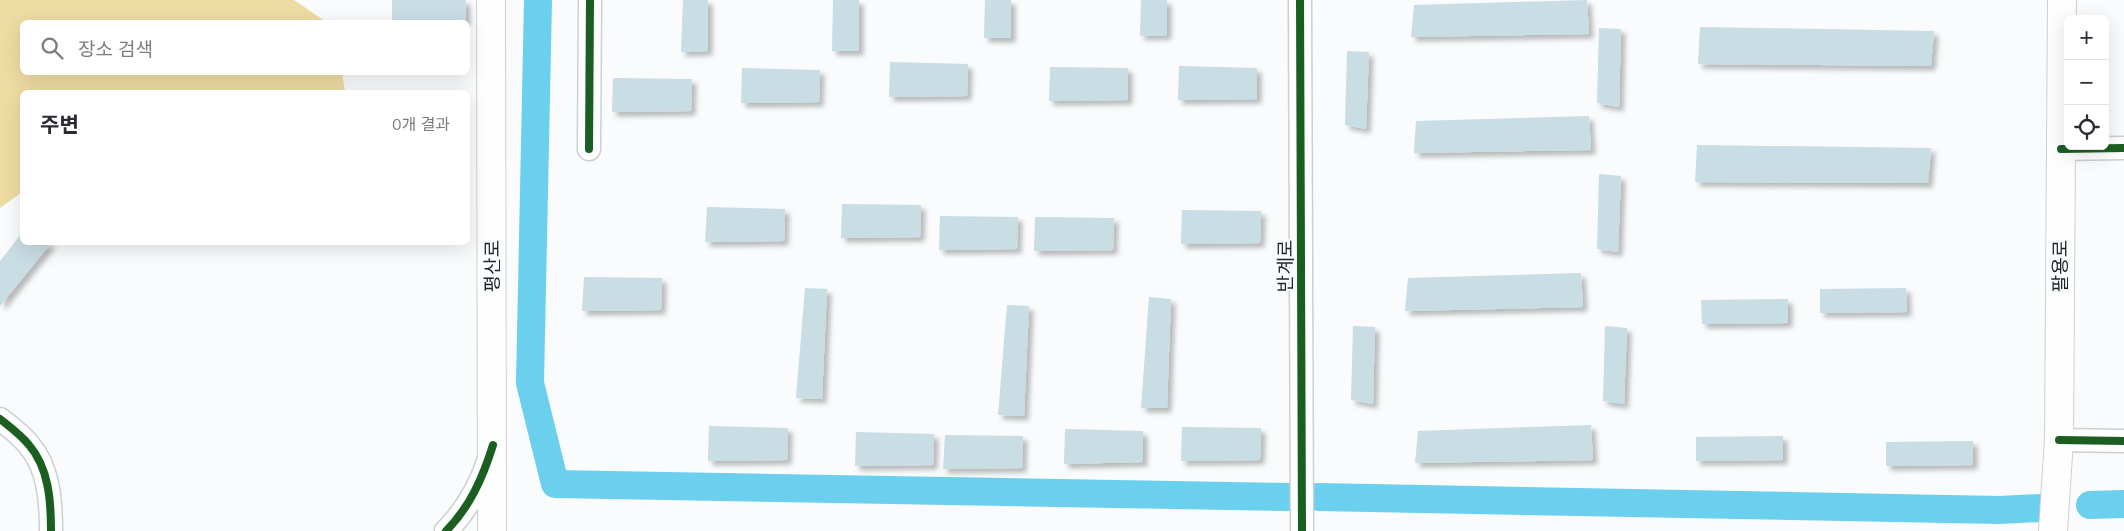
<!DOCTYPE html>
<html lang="ko">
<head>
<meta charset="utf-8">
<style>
	:root { --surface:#fff; --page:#f7f7f7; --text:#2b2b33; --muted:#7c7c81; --line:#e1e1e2 }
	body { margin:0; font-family:Mulish,"Noto Sans KR",sans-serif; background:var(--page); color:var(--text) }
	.controls { position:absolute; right:15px; top:15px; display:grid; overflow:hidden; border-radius:8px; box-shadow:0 5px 20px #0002 }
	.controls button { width:45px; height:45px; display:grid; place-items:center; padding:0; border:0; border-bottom:1px solid var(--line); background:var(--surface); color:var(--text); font:25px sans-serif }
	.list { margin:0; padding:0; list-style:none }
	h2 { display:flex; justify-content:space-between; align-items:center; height:65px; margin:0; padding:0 20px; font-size:21px }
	h2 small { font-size:16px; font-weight:400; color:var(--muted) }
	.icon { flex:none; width:28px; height:28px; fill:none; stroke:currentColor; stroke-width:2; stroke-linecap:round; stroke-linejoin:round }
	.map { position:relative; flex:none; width:2124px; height:531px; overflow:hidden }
	.search { position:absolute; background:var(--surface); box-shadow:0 5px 20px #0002; left:20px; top:20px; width:450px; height:55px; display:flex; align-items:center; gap:12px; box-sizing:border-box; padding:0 18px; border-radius:8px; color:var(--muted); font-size:19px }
	.panel { position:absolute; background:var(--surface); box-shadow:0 5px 20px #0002; left:20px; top:90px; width:450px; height:155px; border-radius:8px }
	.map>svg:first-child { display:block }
	.forest { fill:#efdca3 }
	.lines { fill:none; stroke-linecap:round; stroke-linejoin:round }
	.river { stroke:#6ad0ed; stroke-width:28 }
	.building { fill:#c9dde4; filter:url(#shadow) }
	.minor-casing { stroke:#ccd0d2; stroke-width:25 }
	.major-casing { stroke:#ccd0d2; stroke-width:30 }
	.minor { stroke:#fefeff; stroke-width:22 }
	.major { stroke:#fefeff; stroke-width:28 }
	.cycleway-casing { stroke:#f8fcfd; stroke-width:11 }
	.cycleway { stroke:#1b5e20; stroke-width:8 }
	.labels { text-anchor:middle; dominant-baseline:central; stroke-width:4; stroke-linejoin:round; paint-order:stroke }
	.street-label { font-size:19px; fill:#1d2326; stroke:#f8fcfd }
</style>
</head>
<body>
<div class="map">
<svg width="2124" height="531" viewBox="0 0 2124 531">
	<defs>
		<filter id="shadow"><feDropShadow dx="4.5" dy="4.5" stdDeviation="2.5" flood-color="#0004"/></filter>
	</defs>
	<rect width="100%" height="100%" fill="#f9fbfc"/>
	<path class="forest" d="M 0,0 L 294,0 L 326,22 L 22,22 L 22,72 L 342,73 L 345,92 L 22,92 L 22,192 L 0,208 Z"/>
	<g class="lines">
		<g class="river">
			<path d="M 538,0 L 530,383 L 555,484 L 1290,497"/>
			<path d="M 1318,497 L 1999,510 L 2041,508"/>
			<path d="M 2090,505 L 2124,504"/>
		</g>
	</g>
	<g class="building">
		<rect x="392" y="0" width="74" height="22"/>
		<path d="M 683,0 L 708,0 L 708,51 L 681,52 Z"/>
		<path d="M 833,0 L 859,0 L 859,51 L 832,51 Z"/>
		<path d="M 985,0 L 1011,0 L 1011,38 L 984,38 Z"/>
		<path d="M 1141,0 L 1167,0 L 1167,35 L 1140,36 Z"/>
		<path d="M 1587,0 L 1589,34 L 1411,37 L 1414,5 Z"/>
		<path d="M 1700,27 L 1934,31 L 1931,66 L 1698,64 Z"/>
		<path d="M 1599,28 L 1621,29 L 1619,107 L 1597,103 Z"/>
		<path d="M 1347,51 L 1369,52 L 1366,129 L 1345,125 Z"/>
		<path d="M 890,62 L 968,64 L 967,96 L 889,97 Z"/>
		<path d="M 1179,66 L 1257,68 L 1257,99 L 1178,100 Z"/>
		<path d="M 1050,67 L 1128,68 L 1128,100 L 1049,101 Z"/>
		<path d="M 742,68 L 820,70 L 819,102 L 741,103 Z"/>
		<path d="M 613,78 L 692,79 L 691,111 L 612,112 Z"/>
		<path d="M 1589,116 L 1591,150 L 1414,153 L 1416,121 Z"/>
		<path d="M 1697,145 L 1931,148 L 1928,183 L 1695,182 Z"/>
		<path d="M 1599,174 L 1621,176 L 1618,252 L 1597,249 Z"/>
		<path d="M 842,204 L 921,205 L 920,237 L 841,238 Z"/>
		<path d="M 707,207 L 785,209 L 784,241 L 705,242 Z"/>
		<path d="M 1182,210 L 1261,211 L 1260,243 L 1181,244 Z"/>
		<path d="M 940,216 L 1018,217 L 1017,249 L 939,250 Z"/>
		<path d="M 1035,217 L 1114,218 L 1113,250 L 1034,251 Z"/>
		<path d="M 22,233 L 22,242 L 52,242 L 0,306 L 0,261 Z"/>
		<path d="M 1581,273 L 1583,307 L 1405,311 L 1408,278 Z"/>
		<path d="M 584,277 L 662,278 L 661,310 L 582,311 Z"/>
		<path d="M 805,288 L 827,289 L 822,399 L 796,398 Z"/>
		<path d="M 1906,288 L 1907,312 L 1820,313 L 1820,289 Z"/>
		<path d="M 1149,297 L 1171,299 L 1167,408 L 1141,408 Z"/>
		<path d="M 1788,299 L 1788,323 L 1702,324 L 1701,300 Z"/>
		<path d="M 1007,305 L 1029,306 L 1024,416 L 998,415 Z"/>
		<path d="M 1353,326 L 1375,327 L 1373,404 L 1351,400 Z"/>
		<path d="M 1605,326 L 1627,328 L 1624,404 L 1603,401 Z"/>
		<path d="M 1591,425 L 1593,460 L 1415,463 L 1418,431 Z"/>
		<path d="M 709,426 L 788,428 L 787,460 L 708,461 Z"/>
		<path d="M 1182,427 L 1261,428 L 1260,460 L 1181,461 Z"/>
		<path d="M 1065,429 L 1143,431 L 1143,462 L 1064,464 Z"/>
		<path d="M 856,432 L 934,434 L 933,465 L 855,466 Z"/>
		<path d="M 945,435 L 1023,436 L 1022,468 L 943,469 Z"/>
		<path d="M 1783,436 L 1783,460 L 1696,461 L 1696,437 Z"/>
		<path d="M 1973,441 L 1973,465 L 1886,466 L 1886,442 Z"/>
	</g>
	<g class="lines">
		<g class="minor-casing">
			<g id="minor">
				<path d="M 1300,0 L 1302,531"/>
				<path d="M 589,149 L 590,0"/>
				<path d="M 2061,149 L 2124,148"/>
				<path d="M 0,419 C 10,427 21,435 29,445 C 49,468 51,502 51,531"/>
				<path d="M 2059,440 L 2124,441"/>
				<path d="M 446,531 C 467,510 481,484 490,456"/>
			</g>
		</g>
		<g class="major-casing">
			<g id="major">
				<path d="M 491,0 L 492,531"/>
				<path d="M 2053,531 L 2059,440 L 2062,0"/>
			</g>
		</g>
		<use href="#minor" class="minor"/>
		<use href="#major" class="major"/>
		<g class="cycleway-casing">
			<g id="cycleway">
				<path d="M 1300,0 L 1302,531"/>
				<path d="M 589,149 L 590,0"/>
				<path d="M 2061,149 L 2124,148"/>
				<path d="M 0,419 C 10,427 21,435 29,445 C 49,468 51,502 51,531"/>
				<path d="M 2059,440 L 2124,441"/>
				<path d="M 446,531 C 470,507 483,477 493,445"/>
			</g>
		</g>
		<use href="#cycleway" class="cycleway"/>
	</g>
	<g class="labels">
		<g class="street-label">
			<text transform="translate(492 266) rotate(-90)">평산로</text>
			<text transform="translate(1285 266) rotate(-90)">반계로</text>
			<text transform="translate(2060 266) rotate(-90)">팔용로</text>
		</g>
	</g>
</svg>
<div class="controls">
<button>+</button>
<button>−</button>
<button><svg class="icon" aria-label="locate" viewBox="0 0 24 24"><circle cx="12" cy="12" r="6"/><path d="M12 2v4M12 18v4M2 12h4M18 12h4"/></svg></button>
</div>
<div class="search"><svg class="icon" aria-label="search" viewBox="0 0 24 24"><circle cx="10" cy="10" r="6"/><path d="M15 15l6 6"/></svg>장소 검색</div>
<section class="panel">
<h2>주변<small>0개 결과</small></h2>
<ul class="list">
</ul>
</section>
</div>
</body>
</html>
